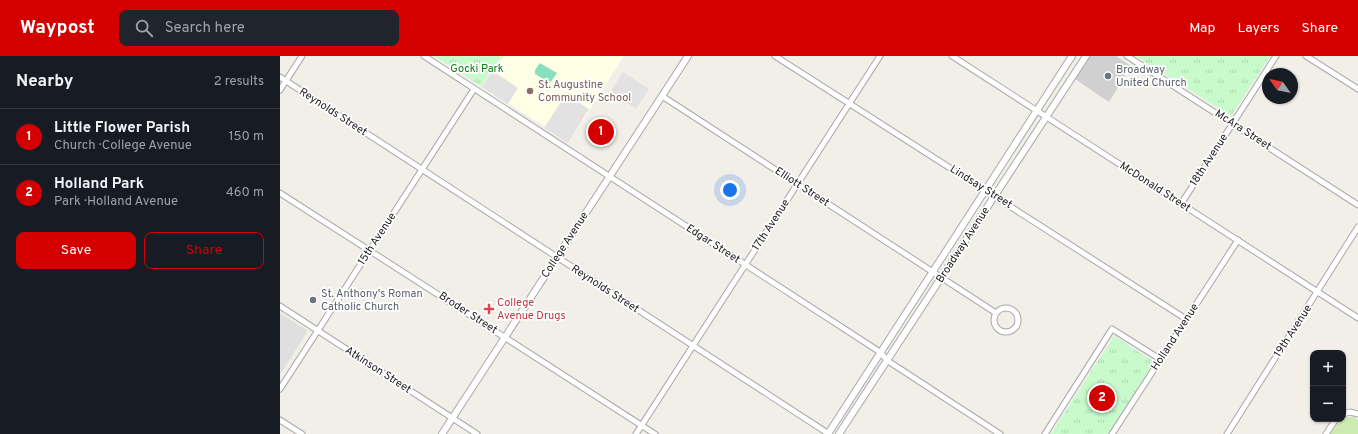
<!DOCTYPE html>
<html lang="en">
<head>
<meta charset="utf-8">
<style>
	:root { --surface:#171b24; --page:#20242c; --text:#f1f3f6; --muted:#9ea1a6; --line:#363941; --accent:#d40000 }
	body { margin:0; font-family:Overpass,sans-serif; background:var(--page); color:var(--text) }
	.controls { position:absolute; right:12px; bottom:12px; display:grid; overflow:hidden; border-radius:8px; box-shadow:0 1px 3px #0004 }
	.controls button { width:36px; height:36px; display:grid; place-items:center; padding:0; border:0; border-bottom:1px solid var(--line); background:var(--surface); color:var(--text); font:20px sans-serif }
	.compass { position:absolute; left:982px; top:12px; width:36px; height:36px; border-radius:50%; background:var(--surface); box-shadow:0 1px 3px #0004; rotate:303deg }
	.you { position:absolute; left:450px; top:134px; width:14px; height:14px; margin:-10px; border:3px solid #fff; border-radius:50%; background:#1a73e8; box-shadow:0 0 0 6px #1a73e833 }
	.badge { display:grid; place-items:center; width:26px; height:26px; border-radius:50%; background:var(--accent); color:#fff; font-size:13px; font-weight:700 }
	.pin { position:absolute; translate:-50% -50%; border:2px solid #fff; box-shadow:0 1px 4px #0006 }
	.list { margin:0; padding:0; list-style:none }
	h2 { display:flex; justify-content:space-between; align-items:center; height:52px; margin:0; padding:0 16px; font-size:17px }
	h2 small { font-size:13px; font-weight:400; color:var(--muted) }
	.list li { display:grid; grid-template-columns:26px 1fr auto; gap:12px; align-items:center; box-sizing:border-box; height:56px; padding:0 16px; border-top:1px solid var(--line) }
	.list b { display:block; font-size:15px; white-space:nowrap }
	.list p { margin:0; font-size:13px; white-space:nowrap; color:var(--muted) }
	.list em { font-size:13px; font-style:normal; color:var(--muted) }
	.actions { display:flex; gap:8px; padding:12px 16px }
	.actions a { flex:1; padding:9px 0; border:1px solid var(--accent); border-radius:8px; text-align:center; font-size:14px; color:var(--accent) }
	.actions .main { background:var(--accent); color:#fff }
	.icon { flex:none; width:22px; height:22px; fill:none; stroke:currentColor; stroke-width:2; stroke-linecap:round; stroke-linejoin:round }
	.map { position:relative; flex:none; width:1078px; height:378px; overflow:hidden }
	header { display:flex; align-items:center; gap:24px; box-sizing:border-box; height:56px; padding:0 20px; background:var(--accent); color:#fff }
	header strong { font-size:19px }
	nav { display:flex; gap:22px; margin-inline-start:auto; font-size:14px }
	.search { width:280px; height:36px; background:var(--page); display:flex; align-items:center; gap:10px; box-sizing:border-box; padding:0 14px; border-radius:8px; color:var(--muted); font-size:15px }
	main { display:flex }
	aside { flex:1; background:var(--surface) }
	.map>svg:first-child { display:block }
	.residential { fill:#e0dfdf }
	.education { fill:#ffffe5 }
	.religious { fill:#d0d0d0 }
	.grass { fill:#cdebb0 }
	.park { fill:url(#park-tufts) }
	.pitch { fill:#88e0be }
	.parking { fill:#e2e2e2 }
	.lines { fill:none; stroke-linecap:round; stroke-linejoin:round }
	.minor-casing { stroke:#a9a9a9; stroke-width:7 }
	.tertiary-casing { stroke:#a9a9a9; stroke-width:8 }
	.minor { stroke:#fff; stroke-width:5 }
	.tertiary { stroke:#fff; stroke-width:6 }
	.worship-dot { fill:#6b7280; stroke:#fff; stroke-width:1.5 }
	.education-dot { fill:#8d6e63; stroke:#fff; stroke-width:1.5 }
	.health-dot { fill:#e0444e; stroke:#fff; stroke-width:1.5 }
	.labels { text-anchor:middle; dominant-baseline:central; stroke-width:3.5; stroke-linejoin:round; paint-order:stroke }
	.park-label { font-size:11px; fill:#0c8416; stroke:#fff }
	.worship-label { font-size:11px; fill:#5b616d; stroke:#fff; text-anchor:start }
	.education-label { font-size:11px; fill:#785e54; stroke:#fff; text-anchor:start }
	.street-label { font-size:11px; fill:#222; stroke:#fff }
	.health-label { font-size:11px; fill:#be3a42; stroke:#fff; text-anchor:start }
</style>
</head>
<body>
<header>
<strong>Waypost</strong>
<div class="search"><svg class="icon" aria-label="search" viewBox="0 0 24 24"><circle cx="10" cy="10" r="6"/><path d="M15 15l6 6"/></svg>Search here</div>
<nav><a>Map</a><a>Layers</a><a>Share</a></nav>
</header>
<main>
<aside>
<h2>Nearby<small>2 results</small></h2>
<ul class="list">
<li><span class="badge">1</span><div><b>Little Flower Parish</b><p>Church · College Avenue</p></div><em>150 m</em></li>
<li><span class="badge">2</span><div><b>Holland Park</b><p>Park · Holland Avenue</p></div><em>460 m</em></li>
</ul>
<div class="actions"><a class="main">Save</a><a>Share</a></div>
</aside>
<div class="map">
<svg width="1078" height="378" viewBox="0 0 1078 378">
	<defs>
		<pattern id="park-tufts" width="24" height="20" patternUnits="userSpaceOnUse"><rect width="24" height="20" fill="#c8facc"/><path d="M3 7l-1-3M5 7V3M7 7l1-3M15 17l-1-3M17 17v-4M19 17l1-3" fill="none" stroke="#acd6af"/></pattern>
	</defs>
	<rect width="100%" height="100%" fill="#f2efe9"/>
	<path class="residential" d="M 0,257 L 25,273 L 27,276 L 0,319 Z"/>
	<path class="education" d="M 224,0 L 344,0 L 289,86 L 204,32 Z"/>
	<path class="religious" d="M 810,0 L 836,0 L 851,10 L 829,46 L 795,23 Z"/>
	<path class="grass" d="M 1069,361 L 1074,361 L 1078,364 L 1078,378 L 1050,378 L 1060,364 Z"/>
	<g class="park">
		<path d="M 154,0 L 221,0 L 201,30 Z"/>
		<path d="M 856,0 L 990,0 L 951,60 Z"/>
		<path d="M 834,280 L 874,306 L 828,378 L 771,378 Z"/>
	</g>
	<path class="pitch" d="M 260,7 L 277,17 L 270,27 L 255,18 L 255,14 Z"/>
	<g class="parking">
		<path d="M 213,15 L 238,32 L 228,48 L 202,31 Z"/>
		<path d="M 343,16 L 369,33 L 356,53 L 330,36 Z"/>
		<path d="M 286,38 L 309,53 L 288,87 L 264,72 Z"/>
	</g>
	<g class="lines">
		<g class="minor-casing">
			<g id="minor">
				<path d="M 144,0 L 600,296 L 608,305 L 720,378"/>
				<path d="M 495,0 L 906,263"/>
				<path d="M 672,0 L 1078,262"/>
				<path d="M 847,0 L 1078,149"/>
				<path d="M 1026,0 L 1078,33"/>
				<path d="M 0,21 L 549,378"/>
				<path d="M 0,34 L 22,0"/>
				<path d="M 382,40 L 716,257"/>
				<path d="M 0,137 L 375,378"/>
				<path d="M 901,148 L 996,0"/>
				<path d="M 0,250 L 197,378"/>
				<circle cx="726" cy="264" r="12"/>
				<path d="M 0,333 L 194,33"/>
				<path d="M 1063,358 L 1070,356 L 1078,358"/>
				<path d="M 0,364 L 22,378"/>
				<path d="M 356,378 L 600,0"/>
				<path d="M 765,378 L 832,273 L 880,303"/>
				<path d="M 832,378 L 958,184"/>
				<path d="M 947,378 L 1078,171"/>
				<path d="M 1046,378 L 1056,363"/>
			</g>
		</g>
		<g class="tertiary-casing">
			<g id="tertiary">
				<path d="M 162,378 L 408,0"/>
				<path d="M 548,378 L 792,0"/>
				<path d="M 559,378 L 806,0"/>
			</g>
		</g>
		<use href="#minor" class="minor"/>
		<use href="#tertiary" class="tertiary"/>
	</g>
	<g class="worship-dot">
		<circle cx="828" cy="20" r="4"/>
		<circle cx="33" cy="244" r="4"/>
	</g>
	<circle class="education-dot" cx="250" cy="35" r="4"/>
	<path class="health-dot" d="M207 247h4v4h4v4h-4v4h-4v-4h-4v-4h4z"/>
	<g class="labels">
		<g class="park-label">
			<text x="197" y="13">Gocki Park</text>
		</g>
		<g class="worship-label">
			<text x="836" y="14">Broadway<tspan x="836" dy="13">United Church</tspan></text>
			<text x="41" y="238">St. Anthony's Roman<tspan x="41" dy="13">Catholic Church</tspan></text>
		</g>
		<g class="education-label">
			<text x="258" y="29">St. Augustine<tspan x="258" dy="13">Community School</tspan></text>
		</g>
		<g class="street-label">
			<text transform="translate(53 56) rotate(33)">Reynolds Street</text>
			<text transform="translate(963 74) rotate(33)">McAra Street</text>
			<text transform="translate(929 104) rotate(-57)">18th Avenue</text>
			<text transform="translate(522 131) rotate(33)">Elliott Street</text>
			<text transform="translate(701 131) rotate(32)">Lindsay Street</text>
			<text transform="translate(875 131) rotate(33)">McDonald Street</text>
			<text transform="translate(491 169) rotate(-57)">17th Avenue</text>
			<text transform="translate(97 183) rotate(-57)">15th Avenue</text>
			<text transform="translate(433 188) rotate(33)">Edgar Street</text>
			<text transform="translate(285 189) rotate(-57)">College Avenue</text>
			<text transform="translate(683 189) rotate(-57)">Broadway Avenue</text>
			<text transform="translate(325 233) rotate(33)">Reynolds Street</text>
			<text transform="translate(188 257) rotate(33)">Broder Street</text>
			<text transform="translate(1013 275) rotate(-57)">19th Avenue</text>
			<text transform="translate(895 281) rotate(-57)">Holland Avenue</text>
			<text transform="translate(98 314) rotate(33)">Atkinson Street</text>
		</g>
		<g class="health-label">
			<text x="217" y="247">College<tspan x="217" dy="13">Avenue Drugs</tspan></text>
		</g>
	</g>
</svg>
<div class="controls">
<button>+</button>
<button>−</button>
</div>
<svg class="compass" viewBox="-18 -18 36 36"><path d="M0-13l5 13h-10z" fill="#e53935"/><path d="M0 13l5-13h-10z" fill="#9ea1a6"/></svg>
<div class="you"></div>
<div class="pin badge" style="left:321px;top:76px">1</div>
<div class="pin badge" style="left:822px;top:342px">2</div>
</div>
</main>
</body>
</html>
